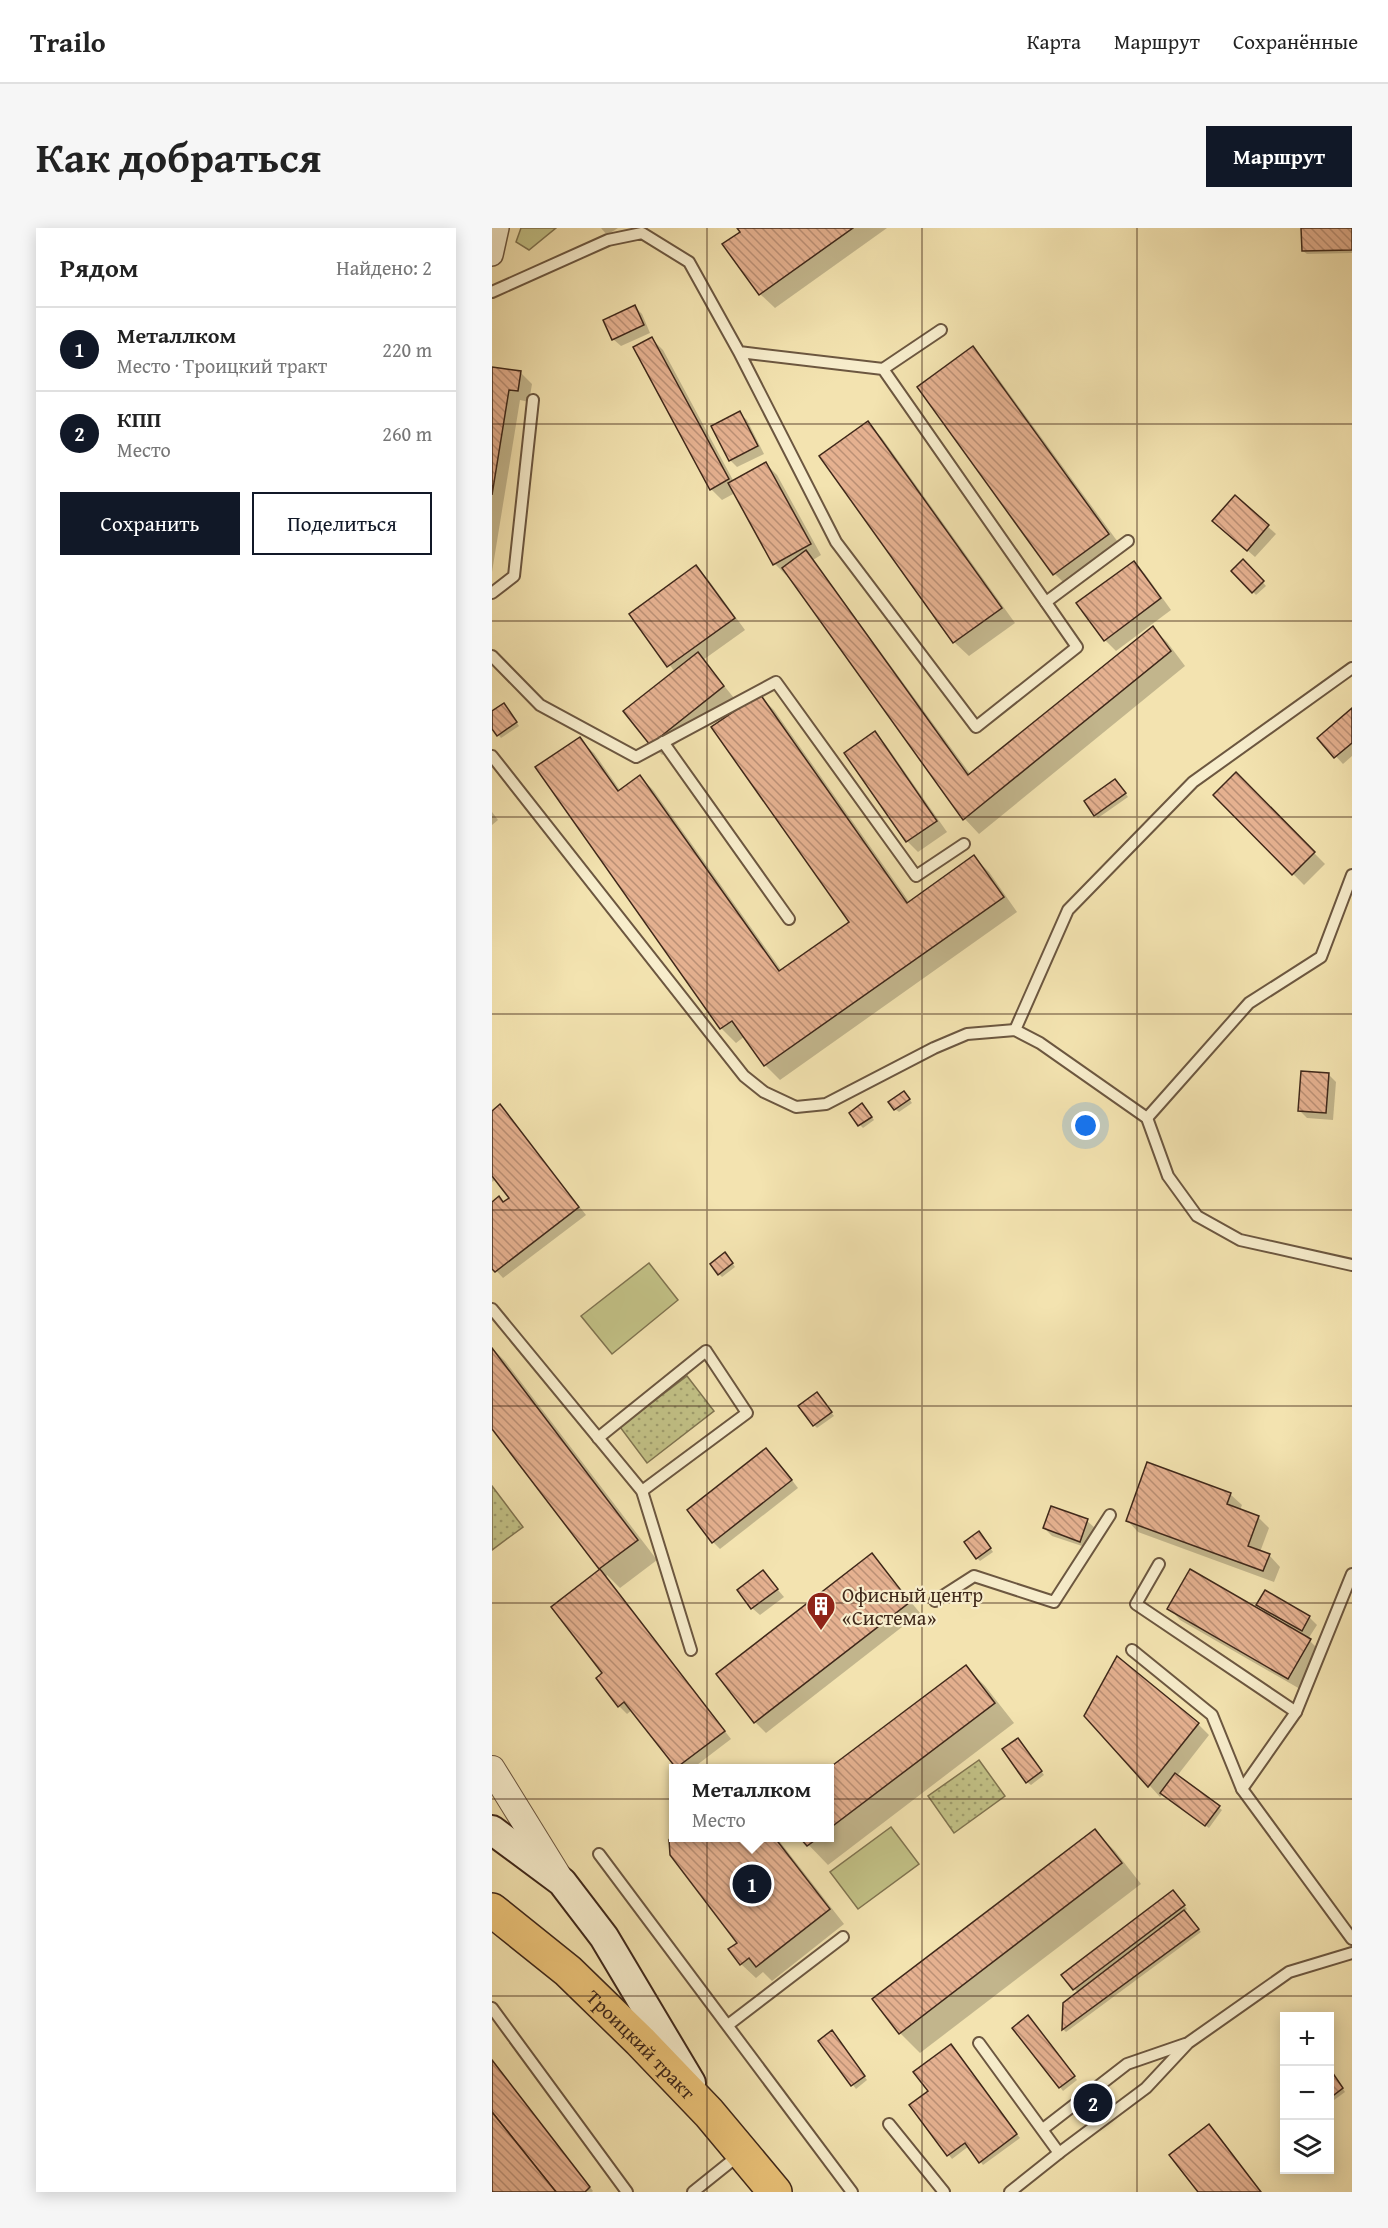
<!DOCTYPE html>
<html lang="ru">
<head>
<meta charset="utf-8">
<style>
	:root { --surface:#fff; --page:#f6f6f6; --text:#222; --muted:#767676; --line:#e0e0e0; --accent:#111827 }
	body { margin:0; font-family:"Gentium Book Plus",serif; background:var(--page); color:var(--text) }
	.controls { position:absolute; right:18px; bottom:18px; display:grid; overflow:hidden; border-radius:0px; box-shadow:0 3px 15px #0003 }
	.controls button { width:54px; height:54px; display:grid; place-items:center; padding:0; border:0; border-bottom:2px solid var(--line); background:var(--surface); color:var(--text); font:30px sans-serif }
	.you { position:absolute; left:594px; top:898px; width:21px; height:21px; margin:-15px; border:4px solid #fff; border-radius:50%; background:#1a73e8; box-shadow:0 0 0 9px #1a73e833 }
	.badge { display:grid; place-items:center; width:39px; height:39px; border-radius:50%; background:var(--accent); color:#fff; font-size:20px; font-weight:700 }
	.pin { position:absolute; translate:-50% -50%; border:3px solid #fff; box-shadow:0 2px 6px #0006 }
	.popup { position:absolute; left:177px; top:1536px; width:165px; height:78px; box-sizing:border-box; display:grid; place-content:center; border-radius:0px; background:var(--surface); filter:drop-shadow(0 2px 4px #0005); font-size:20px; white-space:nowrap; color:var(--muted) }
	.popup b { font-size:22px; color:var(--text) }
	.popup::after { content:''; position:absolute; left:50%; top:100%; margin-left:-12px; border:12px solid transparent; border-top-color:var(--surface) }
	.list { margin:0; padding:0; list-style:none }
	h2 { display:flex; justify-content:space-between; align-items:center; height:78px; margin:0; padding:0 24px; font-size:26px }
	h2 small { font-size:20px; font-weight:400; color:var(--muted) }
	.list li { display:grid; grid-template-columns:39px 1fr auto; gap:18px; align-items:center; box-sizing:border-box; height:84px; padding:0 24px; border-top:2px solid var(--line) }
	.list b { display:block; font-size:22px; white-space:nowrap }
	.list p { margin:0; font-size:20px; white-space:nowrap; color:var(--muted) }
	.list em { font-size:20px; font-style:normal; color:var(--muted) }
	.actions { display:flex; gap:12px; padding:18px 24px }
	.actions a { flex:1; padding:14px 0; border:2px solid var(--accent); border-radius:0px; text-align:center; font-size:21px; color:var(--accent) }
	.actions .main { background:var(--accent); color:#fff }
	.icon { flex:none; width:33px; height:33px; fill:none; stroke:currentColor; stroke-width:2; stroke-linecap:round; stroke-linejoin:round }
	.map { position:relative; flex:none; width:860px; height:1964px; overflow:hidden; border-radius:0px }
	header { display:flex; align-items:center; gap:36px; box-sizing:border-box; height:84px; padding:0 30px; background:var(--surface); border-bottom:2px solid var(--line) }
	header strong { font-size:28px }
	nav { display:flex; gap:33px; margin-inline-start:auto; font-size:21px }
	.intro { display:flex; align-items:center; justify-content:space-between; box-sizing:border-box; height:144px; padding:0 36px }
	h1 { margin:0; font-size:42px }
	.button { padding:15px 27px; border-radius:0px; background:var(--accent); color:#fff; font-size:21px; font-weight:700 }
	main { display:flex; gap:36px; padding:0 36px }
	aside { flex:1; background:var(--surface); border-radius:0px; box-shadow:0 3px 15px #0003 }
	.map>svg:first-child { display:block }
	.grass { fill:#c2c186; stroke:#807450; stroke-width:1.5 }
	.park { fill:url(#park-dots); stroke:#807450; stroke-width:1.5 }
	.shadow { fill:#0003 }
	.building { fill:url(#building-back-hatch); stroke:#3f281a; stroke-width:1.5 }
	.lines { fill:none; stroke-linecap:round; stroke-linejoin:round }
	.service-casing { stroke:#6c5740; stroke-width:14 }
	.minor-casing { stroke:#6c5740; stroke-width:24 }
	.tertiary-casing { stroke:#6c5740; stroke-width:28 }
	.secondary-casing { stroke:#3f281a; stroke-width:32 }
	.primary-casing { stroke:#3f281a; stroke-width:36 }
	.service { stroke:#f7edcc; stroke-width:10 }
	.minor { stroke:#f7edcc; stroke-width:21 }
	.tertiary { stroke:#f7edcc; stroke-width:26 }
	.secondary { stroke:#f7edcc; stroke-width:28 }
	.primary { stroke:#eac278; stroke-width:33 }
	.grid { fill:none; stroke:#3f281a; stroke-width:1.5; stroke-opacity:0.55 }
	.labels { text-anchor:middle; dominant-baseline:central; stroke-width:4.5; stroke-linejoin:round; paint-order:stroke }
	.poi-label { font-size:20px; fill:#3f281a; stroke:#f7edcc; text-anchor:start }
	.street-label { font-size:20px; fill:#3f281a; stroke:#f7edcc }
</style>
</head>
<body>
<header>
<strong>Trailo</strong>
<nav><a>Карта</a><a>Маршрут</a><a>Сохранённые</a></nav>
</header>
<div class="intro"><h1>Как добраться</h1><a class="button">Маршрут</a></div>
<main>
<aside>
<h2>Рядом<small>Найдено: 2</small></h2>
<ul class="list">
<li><span class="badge">1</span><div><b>Металлком</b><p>Место · Троицкий тракт</p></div><em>220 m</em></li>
<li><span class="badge">2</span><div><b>КПП</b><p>Место</p></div><em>260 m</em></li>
</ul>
<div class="actions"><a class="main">Сохранить</a><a>Поделиться</a></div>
</aside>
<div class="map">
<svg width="860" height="1964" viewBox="0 0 860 1964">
	<defs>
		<pattern id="park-dots" width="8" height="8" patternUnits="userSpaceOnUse" patternTransform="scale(1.5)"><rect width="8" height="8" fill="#c2c186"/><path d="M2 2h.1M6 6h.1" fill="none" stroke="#9f9d6d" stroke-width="1.8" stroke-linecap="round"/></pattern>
		<pattern id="building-back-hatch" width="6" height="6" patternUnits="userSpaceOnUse" patternTransform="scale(1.5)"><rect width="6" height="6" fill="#e5b190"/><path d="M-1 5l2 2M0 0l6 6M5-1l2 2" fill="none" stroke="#bb9075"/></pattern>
	</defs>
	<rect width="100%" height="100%" fill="#f3e3b0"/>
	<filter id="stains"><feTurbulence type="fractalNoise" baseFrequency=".00333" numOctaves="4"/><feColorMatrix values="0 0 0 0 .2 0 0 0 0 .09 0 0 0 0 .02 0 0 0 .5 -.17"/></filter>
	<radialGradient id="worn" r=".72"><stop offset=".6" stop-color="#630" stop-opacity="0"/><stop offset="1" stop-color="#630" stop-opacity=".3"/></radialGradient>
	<g class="grass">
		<path d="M 29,0 L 64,0 L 37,22 L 24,14 Z"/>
		<path d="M 157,1035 L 186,1072 L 120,1126 L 89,1088 Z"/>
		<path d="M 399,1599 L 427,1636 L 366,1681 L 338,1644 Z"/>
	</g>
	<g class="park">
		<path d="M 195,1148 L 222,1183 L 155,1235 L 128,1199 Z"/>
		<path d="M 0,1258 L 31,1299 L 0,1322 Z"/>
		<path d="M 487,1532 L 513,1568 L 462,1605 L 436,1568 Z"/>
	</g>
	<g class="shadow">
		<path d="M 109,0 L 126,0 L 115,7 Z"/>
		<path d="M 247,0 L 395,0 L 283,80 L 268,66 Z"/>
		<path d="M 811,0 L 860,0 L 860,25 L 815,26 L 811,23 Z"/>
		<path d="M 143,79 L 150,86 L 158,105 L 129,118 L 121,111 Z"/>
		<path d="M 160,111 L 171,122 L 242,254 L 274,236 L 285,247 L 329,327 L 321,332 L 479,547 L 661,400 L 675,414 L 693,438 L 487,606 L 473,591 L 296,346 L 294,347 L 283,336 L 243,265 L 230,272 L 219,261 Z"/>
		<path d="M 480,120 L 495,135 L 631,321 L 577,360 L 563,346 Z"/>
		<path d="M 2,140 L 29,145 L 40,156 L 37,174 L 28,172 L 0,344 L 0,151 Z"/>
		<path d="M 247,185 L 255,192 L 272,226 L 245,239 L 238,232 Z"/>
		<path d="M 376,195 L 390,210 L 523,395 L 477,428 L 462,414 Z"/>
		<path d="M 743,269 L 784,306 L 763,329 L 730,300 Z"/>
		<path d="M 751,333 L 774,358 L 764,367 L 741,343 Z"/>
		<path d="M 642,335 L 653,346 L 679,382 L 624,423 L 613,412 Z"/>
		<path d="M 204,339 L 215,350 L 253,402 L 211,432 L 242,470 L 170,527 L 159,516 L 183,444 L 139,386 Z"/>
		<path d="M 268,468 L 282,482 L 418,675 L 482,629 L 497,644 L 525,684 L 288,852 L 273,837 L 253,808 L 244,815 L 229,800 L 87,511 L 102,525 L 128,562 L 148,548 L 162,563 L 290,743 L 359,694 Z"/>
		<path d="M 15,480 L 27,498 L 9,510 L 0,498 L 0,485 Z"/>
		<path d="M 860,482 L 860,528 L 851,536 L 827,510 Z"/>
		<path d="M 383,505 L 394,517 L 455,604 L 426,624 L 415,613 Z"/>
		<path d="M 744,546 L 833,636 L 812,657 L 723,567 Z"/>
		<path d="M 627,556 L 636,569 L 606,590 L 603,587 Z"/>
		<path d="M 0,584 L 6,592 L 0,597 Z"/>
		<path d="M 836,846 L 844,854 L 841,892 L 815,890 L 807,882 Z"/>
		<path d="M 415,868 L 420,875 L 407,884 L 403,881 Z"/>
		<path d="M 8,878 L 94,987 L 11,1050 L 0,1038 L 0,976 L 12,976 L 19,970 L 4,951 L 0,954 L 0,884 Z"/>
		<path d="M 373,880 L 382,892 L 371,900 L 368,897 Z"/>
		<path d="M 236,1029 L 243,1039 L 230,1049 L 227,1046 Z"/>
		<path d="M 0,1120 L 13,1133 L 165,1332 L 128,1360 L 115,1347 L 114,1349 L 239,1511 L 201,1540 L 185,1540 L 140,1482 L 135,1486 L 127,1478 L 106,1450 L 112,1446 L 61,1379 L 110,1342 L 0,1199 Z"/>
		<path d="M 328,1169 L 342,1188 L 325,1200 L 322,1197 Z"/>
		<path d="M 282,1229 L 306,1260 L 228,1321 L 221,1314 Z"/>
		<path d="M 738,1266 L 750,1277 L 748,1282 L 766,1289 L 777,1300 L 768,1324 L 777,1327 L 788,1339 L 782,1354 L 646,1304 L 635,1292 Z"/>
		<path d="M 560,1280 L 595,1293 L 603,1300 L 596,1320 L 560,1308 L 552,1300 Z"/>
		<path d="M 490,1308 L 501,1324 L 488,1333 L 485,1330 Z"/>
		<path d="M 380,1327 L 428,1385 L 274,1505 L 263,1494 Z"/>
		<path d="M 271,1344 L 292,1369 L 268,1387 L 260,1380 Z"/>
		<path d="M 773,1364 L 817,1389 L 825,1397 L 816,1411 L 829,1424 L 808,1461 L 688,1392 L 677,1380 L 776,1387 L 766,1377 Z"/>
		<path d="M 473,1438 L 493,1458 L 522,1495 L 336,1637 L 310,1610 L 338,1610 L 338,1541 Z"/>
		<path d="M 594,1487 L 706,1496 L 717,1507 L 685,1548 L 730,1582 L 717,1600 L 671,1566 L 668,1569 Z"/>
		<path d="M 529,1515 L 552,1547 L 539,1557 L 535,1554 Z"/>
		<path d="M 603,1603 L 623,1623 L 649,1656 L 428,1825 L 408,1805 Z"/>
		<path d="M 182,1606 L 182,1610 L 285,1610 L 352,1696 L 280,1753 L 271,1744 L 264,1750 L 249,1736 L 247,1715 L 180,1608 Z"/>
		<path d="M 684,1667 L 695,1681 L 692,1684 L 709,1704 L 574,1804 L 571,1801 L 572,1775 L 586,1765 L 571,1747 Z"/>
		<path d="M 539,1792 L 585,1852 L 571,1863 L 522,1800 Z"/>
		<path d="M 343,1808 L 375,1852 L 364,1861 L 328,1813 Z"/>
		<path d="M 462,1822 L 528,1910 L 491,1937 L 477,1918 L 460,1931 L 419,1877 L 438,1863 Z"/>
		<path d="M 0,1834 L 101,1963 L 100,1964 L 0,1964 Z"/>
		<path d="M 838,1841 L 853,1864 L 838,1875 Z"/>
		<path d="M 610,1870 L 615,1877 L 600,1887 L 597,1884 Z"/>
		<path d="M 717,1898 L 728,1909 L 770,1964 L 708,1964 Z"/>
	</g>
	<g class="building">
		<path d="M 245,0 L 361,0 L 267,67 L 230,16 L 248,4 Z"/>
		<path d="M 809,0 L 860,0 L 860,22 L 810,23 Z"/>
		<path d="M 143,77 L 152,97 L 120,112 L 111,92 Z"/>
		<path d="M 160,109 L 237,251 L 218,262 L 141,119 Z"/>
		<path d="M 481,118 L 617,306 L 561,347 L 425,159 Z"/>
		<path d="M 0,139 L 29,143 L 26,163 L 17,162 L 0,267 Z"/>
		<path d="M 248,183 L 266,218 L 237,233 L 219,198 Z"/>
		<path d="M 376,193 L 510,380 L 461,415 L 327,228 Z"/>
		<path d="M 274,234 L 319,316 L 281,337 L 236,255 Z"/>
		<path d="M 743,267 L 777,297 L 755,323 L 720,293 Z"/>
		<path d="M 314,322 L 476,547 L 661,398 L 679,423 L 471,592 L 290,340 Z"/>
		<path d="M 751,331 L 772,353 L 760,365 L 739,343 Z"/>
		<path d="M 642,333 L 669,370 L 612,413 L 584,375 Z"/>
		<path d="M 204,337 L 243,390 L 175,439 L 137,386 Z"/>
		<path d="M 206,424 L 232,458 L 158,517 L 131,483 Z"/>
		<path d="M 268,466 L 415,675 L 482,627 L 512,669 L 272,838 L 240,793 L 228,801 L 43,539 L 88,509 L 126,563 L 148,547 L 287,743 L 357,694 L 219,499 Z"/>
		<path d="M 12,475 L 25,494 L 5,508 L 0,501 L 0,483 Z"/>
		<path d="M 860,480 L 860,515 L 842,530 L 825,510 Z"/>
		<path d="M 383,503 L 445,593 L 414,614 L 352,525 Z"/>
		<path d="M 744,544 L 823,624 L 800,647 L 721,567 Z"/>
		<path d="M 623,551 L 634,565 L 602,588 L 592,573 Z"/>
		<path d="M 809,843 L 837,845 L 834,885 L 806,883 Z"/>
		<path d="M 412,863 L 418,871 L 402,882 L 396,874 Z"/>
		<path d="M 370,875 L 380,889 L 366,898 L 357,885 Z"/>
		<path d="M 8,876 L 87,979 L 3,1044 L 0,1041 L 0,974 L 7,968 L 11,974 L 17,970 L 0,948 L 0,883 Z"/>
		<path d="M 233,1024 L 241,1035 L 226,1047 L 218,1036 Z"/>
		<path d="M 0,1120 L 146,1312 L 107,1341 L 0,1201 Z"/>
		<path d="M 325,1164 L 340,1184 L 321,1198 L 306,1178 Z"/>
		<path d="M 274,1220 L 300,1252 L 220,1315 L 195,1282 Z"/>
		<path d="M 655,1234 L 739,1265 L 735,1276 L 767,1288 L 756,1318 L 778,1326 L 771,1343 L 634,1293 Z"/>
		<path d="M 559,1278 L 596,1291 L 588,1314 L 551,1300 Z"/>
		<path d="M 487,1303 L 499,1320 L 484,1331 L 472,1314 Z"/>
		<path d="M 380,1325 L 418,1374 L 262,1495 L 224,1446 Z"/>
		<path d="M 108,1341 L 233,1503 L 184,1540 L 132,1474 L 126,1479 L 104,1450 L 110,1445 L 59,1379 Z"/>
		<path d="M 698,1341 L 819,1411 L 796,1451 L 675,1381 Z"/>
		<path d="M 271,1342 L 286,1361 L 259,1381 L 245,1362 Z"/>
		<path d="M 773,1362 L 818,1388 L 810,1403 L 764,1377 Z"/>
		<path d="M 625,1428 L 707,1495 L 656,1559 L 592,1488 Z"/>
		<path d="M 474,1437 L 503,1475 L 338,1600 L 337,1540 Z"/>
		<path d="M 526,1510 L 550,1543 L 534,1555 L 510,1521 Z"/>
		<path d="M 683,1545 L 728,1578 L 713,1598 L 668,1565 Z"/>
		<path d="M 603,1601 L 630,1635 L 407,1806 L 380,1771 Z"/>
		<path d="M 182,1603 L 182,1610 L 283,1610 L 338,1681 L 264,1739 L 257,1730 L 248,1737 L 236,1721 L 245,1715 L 178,1627 L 177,1612 Z"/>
		<path d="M 308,1610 L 326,1610 L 315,1618 Z"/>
		<path d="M 681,1662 L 693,1677 L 581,1762 L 569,1747 Z"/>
		<path d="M 692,1682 L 707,1701 L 570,1802 L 571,1775 Z"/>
		<path d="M 536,1787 L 583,1848 L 567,1860 L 520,1800 Z"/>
		<path d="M 340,1802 L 373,1848 L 359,1858 L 326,1813 Z"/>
		<path d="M 459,1816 L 525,1906 L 487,1935 L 473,1915 L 455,1928 L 417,1877 L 436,1863 L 421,1844 Z"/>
		<path d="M 0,1832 L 98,1959 L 93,1964 L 64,1964 L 0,1884 Z"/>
		<path d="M 838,1841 L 851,1860 L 838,1870 Z"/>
		<path d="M 607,1865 L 613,1873 L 596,1885 L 590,1877 Z"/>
		<path d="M 0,1884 L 64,1964 L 0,1964 Z"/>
		<path d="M 717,1896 L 769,1964 L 706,1964 L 677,1927 Z"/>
	</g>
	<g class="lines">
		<g class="service-casing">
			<g id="service">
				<path d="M 0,64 L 116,12 L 150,5 L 197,34 L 247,124 L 344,314 L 484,499 L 585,419 L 391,141 L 247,124"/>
				<path d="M 391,141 L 449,102"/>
				<path d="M 0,365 L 22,348 L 41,172"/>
				<path d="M 554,374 L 636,313"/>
				<path d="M 0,428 L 48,477 L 144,529 L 284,454 L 424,648 L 472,616"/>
				<path d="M 171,514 L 297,691"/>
				<path d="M 0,528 L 252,848 L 272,864 L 304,879 L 334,876 L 442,820 L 475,806 L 523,802 L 548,815 L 655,890 L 676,948 L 705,988 L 748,1012 L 860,1037"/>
				<path d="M 523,802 L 576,682 L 701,554 L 860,440"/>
				<path d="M 655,890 L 757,775 L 829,729 L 860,647"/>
				<path d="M 0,1081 L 150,1263 L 199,1422"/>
				<path d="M 106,1210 L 214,1123 L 255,1185 L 150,1263"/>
				<path d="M 667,1336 L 644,1376 L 804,1484"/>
				<path d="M 443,1373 L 482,1348 L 562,1374 L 618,1287"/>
				<path d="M 640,1422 L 720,1487 L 750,1561 L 860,1711"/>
				<path d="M 750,1561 L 804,1484 L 860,1346"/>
				<path d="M 107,1626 L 360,1964"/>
				<path d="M 0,1780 L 135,1964"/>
				<path d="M 236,1797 L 351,1709"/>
				<path d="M 487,1815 L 567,1925"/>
				<path d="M 397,1896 L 452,1964"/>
				<path d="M 551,1901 L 635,1836 L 693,1816"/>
				<path d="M 201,1964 L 247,1927"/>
				<path d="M 518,1964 L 567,1925 L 654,1860 L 696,1815 L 797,1744 L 860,1725"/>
			</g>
		</g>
		<g class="minor-casing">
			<path id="minor" d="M 0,27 L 6,0"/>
		</g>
		<g class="tertiary-casing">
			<path id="tertiary" d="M 0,1541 L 68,1651"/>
		</g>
		<g class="secondary-casing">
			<path id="secondary" d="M 0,1602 L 70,1654 L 112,1709 L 199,1855"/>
		</g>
		<g class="primary-casing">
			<g id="primary">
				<path id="s1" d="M 0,1682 L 76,1743 L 148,1813 L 217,1885 L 283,1964"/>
			</g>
		</g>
		<use href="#service" class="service"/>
		<use href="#minor" class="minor"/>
		<use href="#tertiary" class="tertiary"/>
		<use href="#secondary" class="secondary"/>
		<use href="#primary" class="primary"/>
	</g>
	<path class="grid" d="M 215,0 L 215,1964M 430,0 L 430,1964M 645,0 L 645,1964M 0,196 L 860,196M 0,393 L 860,393M 0,589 L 860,589M 0,786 L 860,786M 0,982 L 860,982M 0,1178 L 860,1178M 0,1375 L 860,1375M 0,1571 L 860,1571M 0,1768 L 860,1768"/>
	<defs>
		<g id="building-pin" transform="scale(1.5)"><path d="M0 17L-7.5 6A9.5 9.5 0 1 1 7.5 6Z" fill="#8f2418" stroke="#f7edcc"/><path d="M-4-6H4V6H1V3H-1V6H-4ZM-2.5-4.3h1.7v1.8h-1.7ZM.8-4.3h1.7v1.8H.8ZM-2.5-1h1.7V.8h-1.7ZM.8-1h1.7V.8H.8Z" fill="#fff"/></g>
	</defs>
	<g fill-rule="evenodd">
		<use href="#building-pin" x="329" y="1378"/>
	</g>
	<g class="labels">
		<g class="poi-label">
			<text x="350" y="1366">Офисный центр<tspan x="350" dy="23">«Система»</tspan></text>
		</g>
		<g class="street-label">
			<text stroke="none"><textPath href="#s1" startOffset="201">Троицкий тракт</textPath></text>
		</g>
	</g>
	<rect width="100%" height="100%" filter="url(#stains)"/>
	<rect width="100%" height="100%" fill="url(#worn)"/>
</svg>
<div class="controls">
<button>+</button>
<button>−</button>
<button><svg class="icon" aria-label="layers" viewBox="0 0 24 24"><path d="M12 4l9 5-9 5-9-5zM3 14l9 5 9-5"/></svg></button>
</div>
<div class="you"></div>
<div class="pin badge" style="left:260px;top:1656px">1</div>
<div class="popup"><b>Металлком</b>Место</div>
<div class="pin badge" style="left:601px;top:1875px">2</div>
</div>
</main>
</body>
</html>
